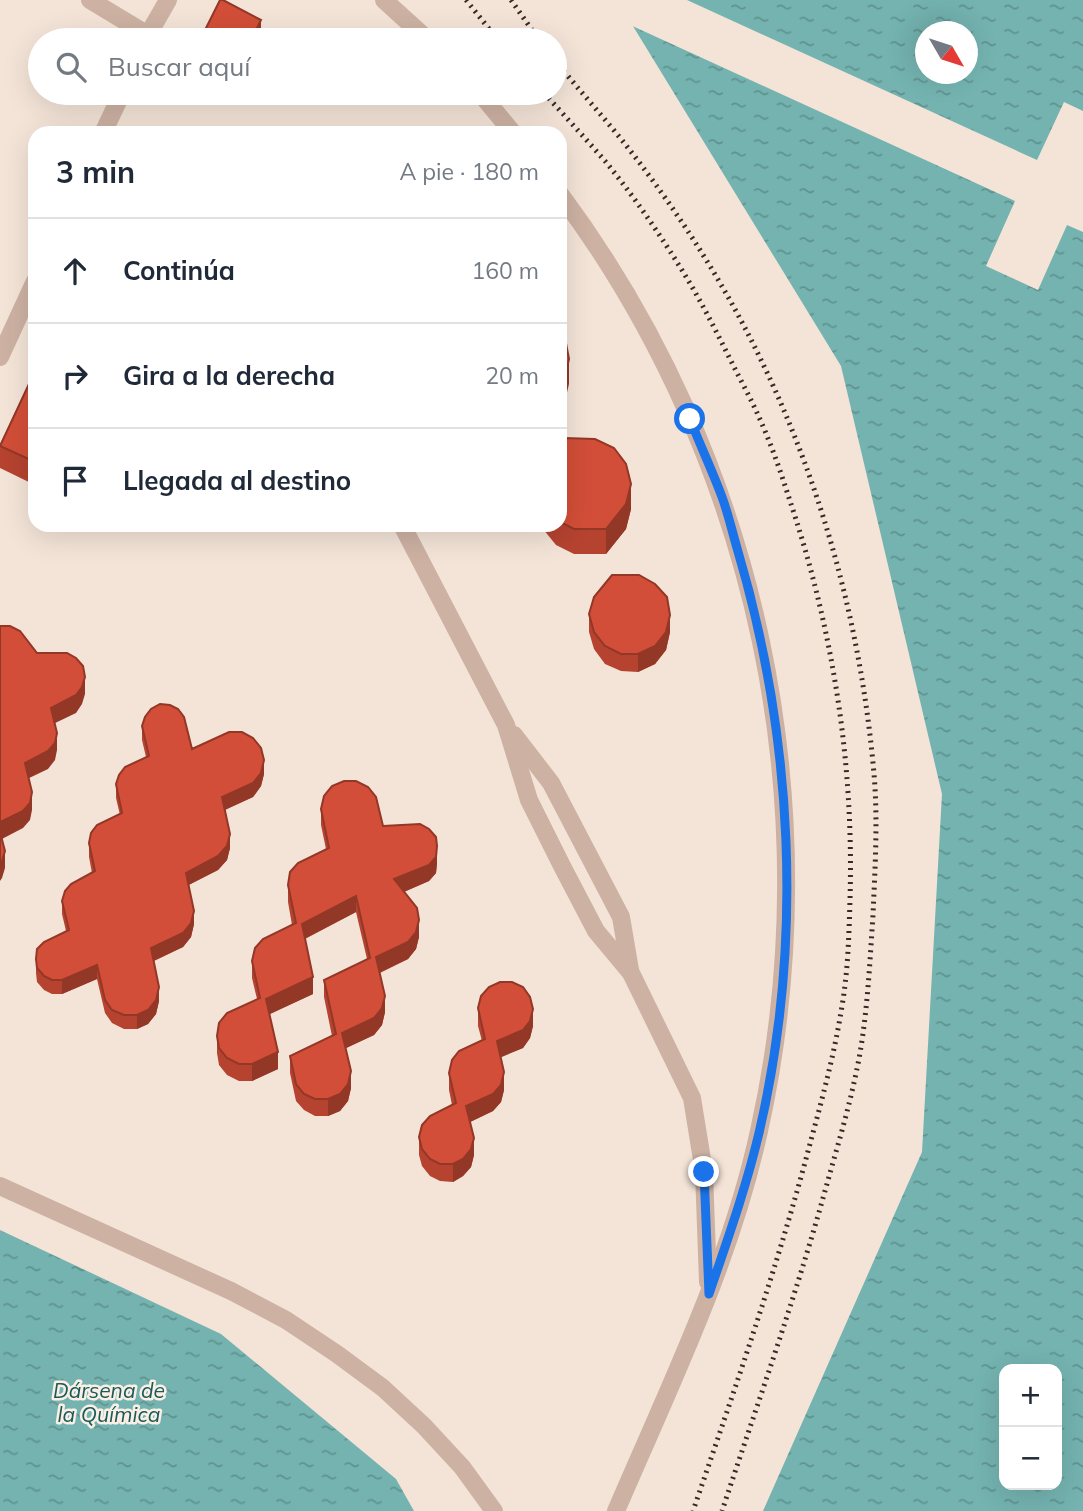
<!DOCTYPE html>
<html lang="es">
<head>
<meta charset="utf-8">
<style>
	:root { --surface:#fff; --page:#f6f6f7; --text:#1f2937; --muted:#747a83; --line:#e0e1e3 }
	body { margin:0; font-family:Mulish,sans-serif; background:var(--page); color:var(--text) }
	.controls { position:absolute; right:21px; bottom:21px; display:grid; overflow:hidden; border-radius:14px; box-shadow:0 7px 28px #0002 }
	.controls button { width:63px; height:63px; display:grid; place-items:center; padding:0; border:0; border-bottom:2px solid var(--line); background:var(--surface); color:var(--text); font:35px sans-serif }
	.compass { position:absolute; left:915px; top:21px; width:63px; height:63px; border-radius:50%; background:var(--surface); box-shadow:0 7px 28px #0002; rotate:129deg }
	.stop { position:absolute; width:21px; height:21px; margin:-16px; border:5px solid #1a73e8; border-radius:50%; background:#fff }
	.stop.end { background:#1a73e8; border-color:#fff; box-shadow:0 2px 7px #0008 }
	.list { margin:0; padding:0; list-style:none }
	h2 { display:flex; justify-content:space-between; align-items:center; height:91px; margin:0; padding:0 28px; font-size:30px }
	h2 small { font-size:23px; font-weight:400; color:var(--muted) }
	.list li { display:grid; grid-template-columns:46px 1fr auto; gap:21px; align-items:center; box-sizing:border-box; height:105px; padding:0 28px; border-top:2px solid var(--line) }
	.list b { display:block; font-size:26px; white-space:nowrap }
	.list em { font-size:23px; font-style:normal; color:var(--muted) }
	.icon { flex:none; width:38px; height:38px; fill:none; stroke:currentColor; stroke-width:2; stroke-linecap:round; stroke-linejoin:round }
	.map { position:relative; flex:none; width:1083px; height:1511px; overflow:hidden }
	.search { position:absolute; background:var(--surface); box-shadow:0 7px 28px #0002; left:28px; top:28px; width:539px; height:77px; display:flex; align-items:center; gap:18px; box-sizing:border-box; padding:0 24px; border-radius:38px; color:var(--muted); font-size:26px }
	.panel { position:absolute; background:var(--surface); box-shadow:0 7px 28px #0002; left:28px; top:126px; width:539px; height:406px; border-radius:21px }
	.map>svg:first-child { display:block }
	.water { fill:url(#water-ripples); fill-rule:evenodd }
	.pier { fill:#f4e4d8 }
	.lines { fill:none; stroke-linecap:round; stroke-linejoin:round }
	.lane { stroke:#cdb2a3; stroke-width:18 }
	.rail { stroke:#372926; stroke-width:5; stroke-dasharray:2 5; stroke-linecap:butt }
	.wall { fill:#b54330 }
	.shaded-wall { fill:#933727 }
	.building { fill:#d24e38; stroke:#933727; stroke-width:2 }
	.route { stroke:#1a73e8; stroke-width:9 }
	.labels { text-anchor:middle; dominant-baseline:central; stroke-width:5; stroke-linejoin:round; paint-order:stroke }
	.water-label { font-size:21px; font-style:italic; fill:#175c5a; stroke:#fbefe5 }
</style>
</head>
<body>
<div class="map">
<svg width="1083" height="1511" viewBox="0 0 1083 1511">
	<defs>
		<pattern id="water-ripples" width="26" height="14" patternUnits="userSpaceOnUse" patternTransform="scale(1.75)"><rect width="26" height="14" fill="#74b3b0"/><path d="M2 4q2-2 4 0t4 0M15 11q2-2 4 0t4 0" fill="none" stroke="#60928f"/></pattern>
	</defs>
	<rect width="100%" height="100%" fill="#f4e4d8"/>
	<g class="water">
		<path d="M 617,0 L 1083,0 L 1083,1511 L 763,1511 L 922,1152 L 942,794 L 841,366 ZM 926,32 L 968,32 L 968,74 L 926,74 ZM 1004,1369 L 1057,1369 L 1057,1485 L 1004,1485 Z"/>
		<path d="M 0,1230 L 221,1334 L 396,1479 L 414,1511 L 0,1511 Z"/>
	</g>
	<path class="pier" d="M 614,0 L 687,0 L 1037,160 L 1064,102 L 1083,111 L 1083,232 L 1067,225 L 1038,290 L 986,266 L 1015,201 L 628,24 Z"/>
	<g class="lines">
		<g class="lane">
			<path d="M 90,0 L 148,35 L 146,40"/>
			<path d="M 384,0 L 428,40"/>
			<path d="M 148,35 L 168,0"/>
			<path d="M 480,93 L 513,133"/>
			<path d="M 103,133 L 122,93"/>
			<path d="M 560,194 C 758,459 831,808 759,1131 C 730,1264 669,1387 616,1511"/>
			<path d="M 0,357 L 35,281"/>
			<path d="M 402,525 L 506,725 L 529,800 L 562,866 L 596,931 L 631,973 L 692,1098 L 704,1172 L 708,1282"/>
			<path d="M 514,735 L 551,783 L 621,917 L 630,970"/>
			<path d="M 0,1186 L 231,1291 L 286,1320 L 337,1354 L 383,1388 L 424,1426 L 462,1467 L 494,1511"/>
		</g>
		<g class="rail">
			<path d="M 466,0 L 498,40"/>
			<path d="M 511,0 L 539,40"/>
			<path d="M 555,60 C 577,88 602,115 625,144 C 666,196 705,254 737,313 C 814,455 860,613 874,774 C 878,820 875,869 873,915 C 870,959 868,1003 861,1047 C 853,1096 838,1144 825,1191 C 795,1299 757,1405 722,1511"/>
			<path d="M 544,93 C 564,115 585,138 605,161 C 632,194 657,230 680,267 C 699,297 715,329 731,361 C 740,379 750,397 758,415 C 771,443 781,473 790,501 C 833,630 854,764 850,899 C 849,935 848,971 842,1006 C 835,1051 823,1096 811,1140 C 778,1266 735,1388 693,1511"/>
		</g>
	</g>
	<g class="wall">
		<path d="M 35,371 L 35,485 L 0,468 L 0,444 Z"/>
		<path d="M 560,443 L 631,509 L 626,529 L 606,554 L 574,554 L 556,545 L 543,529 L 542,525 L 560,525 Z"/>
		<path d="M 589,614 L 670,632 L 666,650 L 655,664 L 638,672 L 621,671 L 605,664 L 594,649 L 589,632 Z"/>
		<path d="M 142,726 L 192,749 L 264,774 L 261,786 L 253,797 L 225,810 L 230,848 L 227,860 L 218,870 L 189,885 L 194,924 L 191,937 L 183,947 L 154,961 L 159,1001 L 156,1014 L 148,1024 L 137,1029 L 124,1029 L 112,1023 L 105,1013 L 97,979 L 62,994 L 52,994 L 44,990 L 37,982 L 36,973 L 36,959 L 66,931 L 62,914 L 62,901 L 92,873 L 89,857 L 89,843 L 120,815 L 116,798 L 116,784 L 146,757 L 142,740 Z"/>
		<path d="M 321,809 L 383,826 L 437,863 L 436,873 L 429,881 L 404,892 L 419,937 L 416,949 L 408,959 L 380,973 L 385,1012 L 382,1025 L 374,1035 L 346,1048 L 351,1088 L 348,1101 L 340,1111 L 328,1116 L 315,1116 L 304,1110 L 296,1101 L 290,1073 L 290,1056 L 332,1036 L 324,997 L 324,980 L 367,959 L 356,912 L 305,939 L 313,994 L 269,1014 L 278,1069 L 252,1081 L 239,1081 L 227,1075 L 219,1065 L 217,1053 L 217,1036 L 257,999 L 252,978 L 252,961 L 292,925 L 288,902 L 288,885 L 326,849 L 321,825 Z"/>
		<path d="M 478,1008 L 533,1026 L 530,1038 L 523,1048 L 500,1057 L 504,1090 L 501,1102 L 493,1111 L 470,1122 L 474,1155 L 471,1167 L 463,1176 L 453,1182 L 440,1181 L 430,1176 L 422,1166 L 419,1155 L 419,1137 L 452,1105 L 449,1090 L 449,1073 L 482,1041 L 478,1026 Z"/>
	</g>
	<g class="shaded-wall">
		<path d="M 261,20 L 261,37 L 259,40 L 251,40 Z"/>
		<path d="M 569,359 L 569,384 L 564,405 L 560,410 L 560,385 Z"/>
		<path d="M 631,484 L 631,509 L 626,529 L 606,554 L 606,529 Z"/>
		<path d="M 670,615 L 670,632 L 666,650 L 655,664 L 638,672 L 638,654 Z"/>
		<path d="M 85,677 L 85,694 L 82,704 L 76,713 L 51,725 L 51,708 Z"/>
		<path d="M 57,733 L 57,750 L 55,760 L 48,769 L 25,780 L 25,763 Z"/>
		<path d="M 264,760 L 264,774 L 261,786 L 253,797 L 222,811 L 222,797 Z"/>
		<path d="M 32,792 L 32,810 L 30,820 L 23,828 L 0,840 L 0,822 Z"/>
		<path d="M 230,834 L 230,848 L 227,860 L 218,870 L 186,886 L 186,873 Z"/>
		<path d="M 437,846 L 437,863 L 436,873 L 429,881 L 394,896 L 394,879 Z"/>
		<path d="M 5,851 L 5,868 L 2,878 L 0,881 L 0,863 Z"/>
		<path d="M 356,896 L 356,912 L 302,940 L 302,924 Z"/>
		<path d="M 194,911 L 194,924 L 191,937 L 183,947 L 151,962 L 151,948 Z"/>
		<path d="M 419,920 L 419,937 L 416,949 L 408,959 L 376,974 L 376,957 Z"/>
		<path d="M 97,965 L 97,979 L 62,994 L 62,980 Z"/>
		<path d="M 313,977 L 313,994 L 266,1016 L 266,999 Z"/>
		<path d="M 159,987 L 159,1001 L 156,1014 L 148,1024 L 137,1029 L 137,1015 Z"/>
		<path d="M 385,996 L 385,1012 L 382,1025 L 374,1035 L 342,1050 L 342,1033 Z"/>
		<path d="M 533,1009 L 533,1026 L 530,1038 L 523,1048 L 497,1059 L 497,1041 Z"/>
		<path d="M 278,1052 L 278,1069 L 252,1081 L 252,1064 Z"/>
		<path d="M 351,1071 L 351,1088 L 348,1101 L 340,1111 L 328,1116 L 328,1099 Z"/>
		<path d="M 504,1072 L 504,1090 L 501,1102 L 493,1111 L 466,1124 L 466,1106 Z"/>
		<path d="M 474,1138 L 474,1155 L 471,1167 L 463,1176 L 453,1182 L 453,1164 Z"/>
	</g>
	<g class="building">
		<path d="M 220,0 L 223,0 L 261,20 L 251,40 L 200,40 Z"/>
		<path d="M 560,332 L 565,338 L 569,359 L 564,380 L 560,385 Z"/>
		<path d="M 35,371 L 35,462 L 0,446 Z"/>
		<path d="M 564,438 L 595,439 L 614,448 L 626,464 L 631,484 L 626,504 L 606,529 L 574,529 L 560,522 L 560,443 Z"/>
		<path d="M 612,575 L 639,575 L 655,584 L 667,597 L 670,615 L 666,632 L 655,646 L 638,654 L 621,654 L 605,646 L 594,632 L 589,614 L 594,597 Z"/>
		<path d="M 0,626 L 10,626 L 20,631 L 37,653 L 67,653 L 76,658 L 83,666 L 85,677 L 82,687 L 76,695 L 51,708 L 57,733 L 55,743 L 48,751 L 25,763 L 32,792 L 30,803 L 23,811 L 0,822 Z"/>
		<path d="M 160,704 L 170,705 L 178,709 L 184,717 L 192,749 L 229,732 L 242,732 L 253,738 L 261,748 L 264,760 L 261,773 L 253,783 L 222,797 L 230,834 L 227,846 L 218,856 L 186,873 L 194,911 L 191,923 L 183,933 L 151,948 L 159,987 L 156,1000 L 148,1010 L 137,1015 L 124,1015 L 112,1010 L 105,1000 L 97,965 L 62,980 L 52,980 L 44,976 L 37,968 L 36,959 L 37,949 L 44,942 L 69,930 L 62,901 L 65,891 L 71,884 L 95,871 L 89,843 L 91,833 L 97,825 L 122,813 L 116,784 L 119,775 L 125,767 L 149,756 L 142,726 L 145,717 L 151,709 Z"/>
		<path d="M 344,781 L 356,781 L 368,787 L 376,797 L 383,826 L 420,824 L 429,829 L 436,837 L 437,846 L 436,857 L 429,865 L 394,879 L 417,908 L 419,920 L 416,932 L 408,942 L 376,957 L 385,996 L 382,1008 L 374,1018 L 342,1033 L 351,1071 L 348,1084 L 340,1094 L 328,1099 L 315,1099 L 304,1094 L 296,1084 L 290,1056 L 336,1034 L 324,980 L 370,958 L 356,896 L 302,924 L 313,977 L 266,999 L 278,1052 L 252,1064 L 239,1064 L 227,1058 L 219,1048 L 217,1036 L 219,1023 L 227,1013 L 260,998 L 252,961 L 255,948 L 263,939 L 296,923 L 288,885 L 290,872 L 298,863 L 329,848 L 321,809 L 324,796 L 332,786 Z"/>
		<path d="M 0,832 L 5,851 L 2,861 L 0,863 Z"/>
		<path d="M 500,982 L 512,982 L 523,987 L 530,997 L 533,1009 L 530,1021 L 523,1030 L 497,1041 L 504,1072 L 501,1085 L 493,1094 L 466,1106 L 474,1138 L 471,1149 L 463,1159 L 453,1164 L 440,1164 L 430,1159 L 422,1149 L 419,1137 L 422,1125 L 430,1116 L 456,1103 L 449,1073 L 452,1060 L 459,1051 L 485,1039 L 478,1008 L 481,996 L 489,987 Z"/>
	</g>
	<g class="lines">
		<path class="route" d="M 690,419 C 700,445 712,470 722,497 C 728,513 732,531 737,548 C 793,736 804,941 759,1133 C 746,1188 727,1241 709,1294 L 704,1172"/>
	</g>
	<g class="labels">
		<g class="water-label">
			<text x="109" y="1390">Dársena de<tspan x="109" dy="24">la Química</tspan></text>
		</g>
	</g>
</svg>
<div class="controls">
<button>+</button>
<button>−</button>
</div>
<svg class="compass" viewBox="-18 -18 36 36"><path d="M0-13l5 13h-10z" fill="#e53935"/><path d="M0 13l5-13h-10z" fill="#747a83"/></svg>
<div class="stop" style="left:690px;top:419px"></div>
<div class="stop end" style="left:704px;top:1172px"></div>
<div class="search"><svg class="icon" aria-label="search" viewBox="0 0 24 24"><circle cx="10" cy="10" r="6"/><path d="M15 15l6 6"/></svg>Buscar aquí</div>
<section class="panel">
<h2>3 min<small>A pie · 180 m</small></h2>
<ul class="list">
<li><svg class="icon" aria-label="ahead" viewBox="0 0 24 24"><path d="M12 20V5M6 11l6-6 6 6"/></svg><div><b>Continúa</b></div><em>160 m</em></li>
<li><svg class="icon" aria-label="right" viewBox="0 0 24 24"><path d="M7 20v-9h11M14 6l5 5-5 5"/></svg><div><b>Gira a la derecha</b></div><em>20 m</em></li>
<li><svg class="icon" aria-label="arrive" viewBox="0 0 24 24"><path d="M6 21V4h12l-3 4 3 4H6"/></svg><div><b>Llegada al destino</b></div></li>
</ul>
</section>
</div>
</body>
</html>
